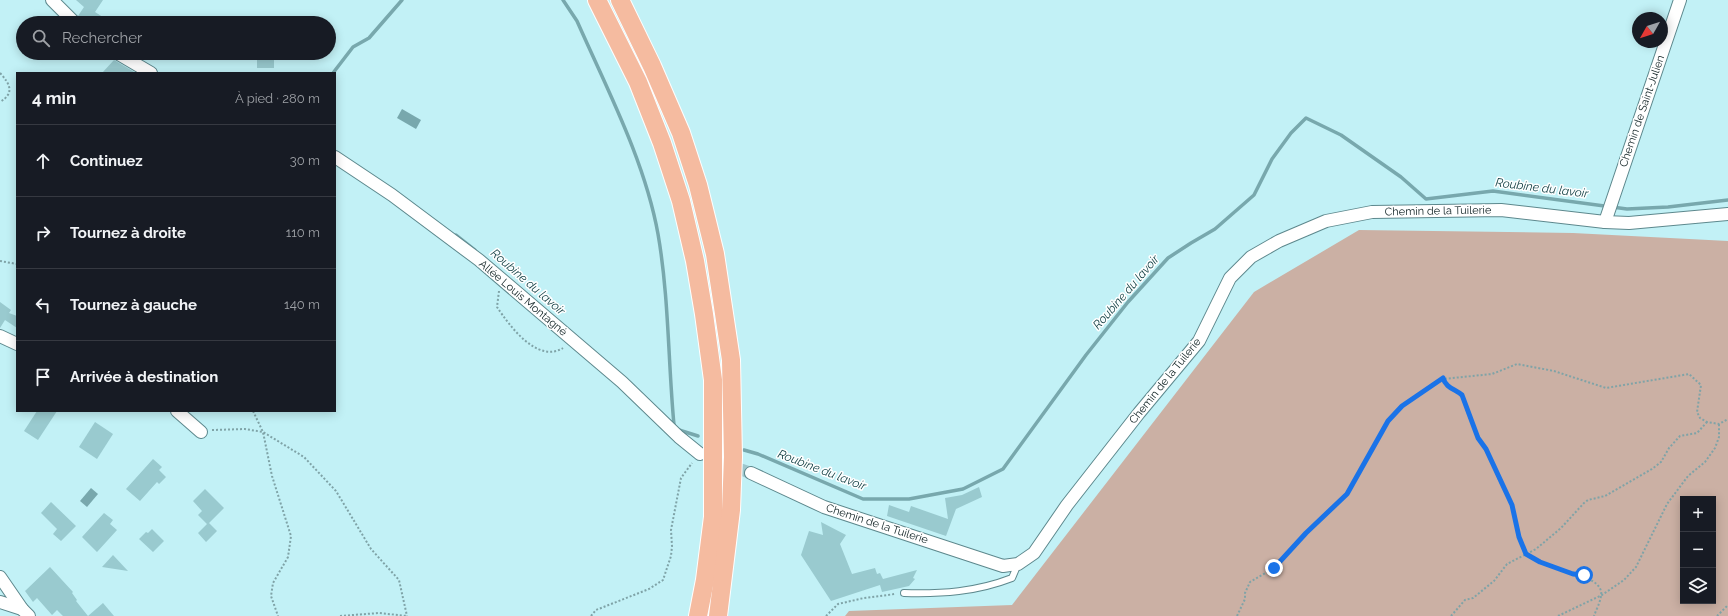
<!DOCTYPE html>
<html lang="fr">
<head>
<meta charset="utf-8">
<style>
	:root { --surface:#171b24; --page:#242831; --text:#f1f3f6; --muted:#9ea1a6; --line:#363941 }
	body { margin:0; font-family:Raleway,sans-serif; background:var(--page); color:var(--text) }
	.controls { position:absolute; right:12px; bottom:12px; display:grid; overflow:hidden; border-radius:0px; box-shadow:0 2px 10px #0003 }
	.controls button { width:36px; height:36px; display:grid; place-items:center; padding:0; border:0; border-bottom:1px solid var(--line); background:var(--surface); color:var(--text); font:20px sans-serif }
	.compass { position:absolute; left:1632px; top:12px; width:36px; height:36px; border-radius:50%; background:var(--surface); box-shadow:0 2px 10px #0003; rotate:231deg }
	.stop { position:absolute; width:12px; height:12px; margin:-9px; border:3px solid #1a73e8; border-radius:50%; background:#fff }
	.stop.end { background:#1a73e8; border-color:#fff; box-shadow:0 1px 4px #0008 }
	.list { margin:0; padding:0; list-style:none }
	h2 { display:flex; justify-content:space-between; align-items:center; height:52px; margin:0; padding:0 16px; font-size:17px }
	h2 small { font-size:13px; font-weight:400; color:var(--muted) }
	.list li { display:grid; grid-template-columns:26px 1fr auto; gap:12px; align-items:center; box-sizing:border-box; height:72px; padding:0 16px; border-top:1px solid var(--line) }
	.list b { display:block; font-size:15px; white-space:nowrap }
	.list em { font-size:13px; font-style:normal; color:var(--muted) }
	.icon { flex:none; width:22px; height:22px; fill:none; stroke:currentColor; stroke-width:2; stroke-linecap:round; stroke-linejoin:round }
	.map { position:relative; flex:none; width:1728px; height:616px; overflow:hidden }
	.search { position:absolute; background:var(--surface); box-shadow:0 2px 10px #0003; left:16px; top:16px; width:320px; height:44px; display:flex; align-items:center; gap:10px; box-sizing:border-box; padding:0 14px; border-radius:22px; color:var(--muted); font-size:15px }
	.panel { position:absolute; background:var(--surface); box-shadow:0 2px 10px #0003; left:16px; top:72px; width:320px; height:340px; border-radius:0px }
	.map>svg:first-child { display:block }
	.green { fill:#cbb0a4; fill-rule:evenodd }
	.water { fill:#78a8ad }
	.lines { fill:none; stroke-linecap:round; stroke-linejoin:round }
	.stream { stroke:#78a8ad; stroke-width:3.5 }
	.building { fill:#99cacf }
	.minor-tunnel { stroke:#9ec7cc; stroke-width:12; stroke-dasharray:12 6; stroke-linecap:butt }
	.service-casing { stroke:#5d888d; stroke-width:8 }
	.minor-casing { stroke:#5d888d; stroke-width:14 }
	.primary-casing { stroke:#fff; stroke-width:20 }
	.path { stroke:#7fa3a7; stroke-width:2; stroke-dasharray:2 2; stroke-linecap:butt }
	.service { stroke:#fff; stroke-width:6 }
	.minor { stroke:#fff; stroke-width:12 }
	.primary { stroke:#f5bba0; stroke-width:18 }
	.route { stroke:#1a73e8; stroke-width:5 }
	.labels { text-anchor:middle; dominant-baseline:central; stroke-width:3; stroke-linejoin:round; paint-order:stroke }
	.street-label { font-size:11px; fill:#0f2123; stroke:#fff }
	.water-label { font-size:12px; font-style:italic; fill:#0f3e42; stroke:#fff }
</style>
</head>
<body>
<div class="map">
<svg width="1728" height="616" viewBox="0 0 1728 616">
	<rect width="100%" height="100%" fill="#c2f1f6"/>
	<path class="green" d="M 1359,230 L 1573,233 L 1728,241 L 1728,616 L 845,616 L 849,611 L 1012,605 L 1254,292 ZM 1683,499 L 1713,499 L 1713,601 L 1683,601 Z"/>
	<g class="water">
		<path d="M 402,109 L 421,120 L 416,129 L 397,118 Z"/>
		<path d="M 91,488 L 98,494 L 87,507 L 80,501 Z"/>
	</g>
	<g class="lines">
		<g class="stream">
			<path d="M 563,0 L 577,21 C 607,89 645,161 658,234 C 669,297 668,361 674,425"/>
			<path d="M 333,73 L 353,47 L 369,38 L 402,0"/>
			<path d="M 456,235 L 475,250"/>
			<path d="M 679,430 L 698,436"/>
			<path d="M 744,450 L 758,454 L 863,499 L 909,499 L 963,489 L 1003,469 L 1086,355 L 1128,302 L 1168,258 L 1191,243 L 1215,229 L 1254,195 L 1272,159 L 1291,133 L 1306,118 L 1341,135 L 1401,177 L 1426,199 L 1493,191 L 1627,209 L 1668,207 L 1728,200"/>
		</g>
	</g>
	<g class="building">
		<path d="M 76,0 L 103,0 L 95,12 L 112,23 L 88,23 L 78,16 L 84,7 Z"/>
		<rect x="257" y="53" width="17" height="15"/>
		<path d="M 114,60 L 136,73 L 102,73 Z"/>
		<path d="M 0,302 L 11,310 L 9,313 L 17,316 L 17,328 L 5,320 L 0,328 Z"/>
		<path d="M 37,411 L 57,411 L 38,440 L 24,431 Z"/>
		<path d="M 95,422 L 113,434 L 97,459 L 79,447 Z"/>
		<path d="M 153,459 L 162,467 L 159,470 L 166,477 L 159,484 L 157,482 L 140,501 L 126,489 Z"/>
		<path d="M 979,487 L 982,497 L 956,509 L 946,536 L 887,516 L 889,505 L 909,512 L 911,506 L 948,519 L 945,498 L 962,495 Z"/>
		<path d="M 205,489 L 224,508 L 209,523 L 217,531 L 206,542 L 198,533 L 207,524 L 198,515 L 202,511 L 193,501 Z"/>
		<path d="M 51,502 L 76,526 L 61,541 L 53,534 L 57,529 L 41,513 Z"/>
		<path d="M 104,513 L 113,520 L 110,524 L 117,530 L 97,552 L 82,537 Z"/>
		<path d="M 821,522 L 846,535 L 840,544 L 852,574 L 875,568 L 877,574 L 880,573 L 883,579 L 917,570 L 913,578 L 915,579 L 909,586 L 882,592 L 880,585 L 831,601 L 801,555 L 809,531 L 823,535 Z"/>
		<path d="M 152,529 L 164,541 L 153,552 L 139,539 L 146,532 L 148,533 Z"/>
		<path d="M 113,555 L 128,571 L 102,567 Z"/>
		<path d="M 50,567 L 73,592 L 72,593 L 77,600 L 76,601 L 88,616 L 63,616 L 57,610 L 52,615 L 37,598 L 33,602 L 25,591 Z"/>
		<path d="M 103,603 L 114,616 L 88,616 Z"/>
	</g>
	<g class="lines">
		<path class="minor-tunnel" d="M 706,457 L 751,473"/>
		<g class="service-casing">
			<path id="service" d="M 904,593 C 942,594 976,592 1012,578 L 1018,564"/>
		</g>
		<g class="minor-casing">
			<g id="minor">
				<path d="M 52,0 L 75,23"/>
				<path d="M 117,53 L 151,73"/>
				<path d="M 335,157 L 392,195 L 479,260 L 622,382 L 679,437 L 700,454"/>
				<path d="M 1605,222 L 1680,0"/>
				<path d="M 0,336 L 17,344"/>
				<path d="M 177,411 L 201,432"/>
				<path d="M 751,473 L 824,507 L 1003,566 L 1018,564 L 1034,553 L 1067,505 L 1139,413 L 1199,341 L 1230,278 L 1251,257 L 1279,241 L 1326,221 L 1372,212 L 1501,210 L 1605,222 L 1629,223 L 1728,214"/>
				<path d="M 0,577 L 22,609 L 29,616"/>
				<path d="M 0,602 L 22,609"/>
			</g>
		</g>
		<g class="primary-casing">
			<g id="primary">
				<path d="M 597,0 L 638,82 L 662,143 L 681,201 L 695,261 L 704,314 L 713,380 L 713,517 L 705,580 L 698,616"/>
				<path d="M 620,0 L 652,66 L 681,133 L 698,185 L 715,254 L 731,360 L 733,457 L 731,510 L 718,616"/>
			</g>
		</g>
		<g class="path">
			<path d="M 0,73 C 10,84 15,93 0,102"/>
			<path d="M 0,261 L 17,264"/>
			<path d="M 499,291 L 497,307 C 509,325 537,364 563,348"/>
			<path d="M 1443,379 C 1446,388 1455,389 1462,395 C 1466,414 1476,432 1485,448 C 1491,459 1495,471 1500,482 C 1504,490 1510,498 1512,506 C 1516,521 1517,541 1526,553 C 1539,570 1606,572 1601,596 C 1600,603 1596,610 1594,616"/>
			<path d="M 253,411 L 263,432 L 272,476 L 291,536 L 288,557 L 273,583 L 271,596 L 278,616"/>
			<path d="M 212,430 L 245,429 L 263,432 L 304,457 L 336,491 L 371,549 L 399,580 L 407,616"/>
			<path d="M 340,616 L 379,613 L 407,616"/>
			<path d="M 591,616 L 596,610 L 649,589 L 663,580 L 671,556 L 672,546 L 671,530 L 681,478 L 692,463"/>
			<path d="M 826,616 L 838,604 L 864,598 L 895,594"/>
			<path d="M 1237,616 L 1245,599 L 1245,593 L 1250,582 L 1274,568 L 1306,533 L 1347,495 L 1388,421 L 1402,406 L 1443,379 L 1492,374 L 1517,364 L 1554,371 L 1606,388 L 1689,374 L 1701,385 L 1697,412 L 1700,418 L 1707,422 L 1719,424 L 1728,419"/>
			<path d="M 1451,616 L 1465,600 L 1473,598 L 1494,581 L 1507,564 L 1536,549 L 1561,528 L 1584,503 L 1588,500 L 1605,496 L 1652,469 L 1661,462 L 1669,448 L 1680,436 L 1697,433 L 1707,422"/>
			<path d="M 1558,616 L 1602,595 L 1624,580 L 1636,567 L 1667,504 L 1688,476 L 1705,462 L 1715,448 L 1719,437 L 1719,424"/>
			<path d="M 1717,616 L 1728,605"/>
		</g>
		<use href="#service" class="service"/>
		<use href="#minor" class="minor"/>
		<use href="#primary" class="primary"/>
	</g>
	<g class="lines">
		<path class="route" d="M 1274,568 L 1306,533 L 1347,494 L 1388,421 L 1402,406 L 1443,378 C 1446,388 1455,389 1462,395 L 1478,438 L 1486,449 L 1512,505 L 1519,537 L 1526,554 L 1540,562 L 1573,574 L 1584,575"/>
	</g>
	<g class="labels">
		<g class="street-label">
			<text transform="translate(1642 111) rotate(-71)">Chemin de Saint-Julien</text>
			<text transform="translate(1438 211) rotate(-1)">Chemin de la Tuilerie</text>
			<text transform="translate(523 298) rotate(40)">Allée Louis Montagné</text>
			<text transform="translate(1165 381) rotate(-51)">Chemin de la Tuilerie</text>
			<text transform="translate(877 524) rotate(18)">Chemin de la Tuilerie</text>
		</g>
		<g class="water-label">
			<text transform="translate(1542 188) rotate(7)">Roubine du lavoir</text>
			<text transform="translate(528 282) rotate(41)">Roubine du lavoir</text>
			<text transform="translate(1126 292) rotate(-49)">Roubine du lavoir</text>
			<text transform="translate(822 470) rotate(21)">Roubine du lavoir</text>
		</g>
	</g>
</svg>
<div class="controls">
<button>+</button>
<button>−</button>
<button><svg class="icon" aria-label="layers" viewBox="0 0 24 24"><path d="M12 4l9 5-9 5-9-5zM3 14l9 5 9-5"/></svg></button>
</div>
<svg class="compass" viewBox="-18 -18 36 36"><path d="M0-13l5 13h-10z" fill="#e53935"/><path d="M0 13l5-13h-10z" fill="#9ea1a6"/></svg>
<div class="stop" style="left:1584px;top:575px"></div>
<div class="stop end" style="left:1274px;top:568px"></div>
<div class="search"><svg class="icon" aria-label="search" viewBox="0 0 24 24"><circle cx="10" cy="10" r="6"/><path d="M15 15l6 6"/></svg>Rechercher</div>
<section class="panel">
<h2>4 min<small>À pied · 280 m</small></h2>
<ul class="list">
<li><svg class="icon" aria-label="ahead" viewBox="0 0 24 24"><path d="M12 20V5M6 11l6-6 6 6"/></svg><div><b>Continuez</b></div><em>30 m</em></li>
<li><svg class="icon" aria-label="right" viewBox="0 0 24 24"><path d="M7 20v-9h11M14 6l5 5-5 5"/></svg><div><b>Tournez à droite</b></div><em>110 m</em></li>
<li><svg class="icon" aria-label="left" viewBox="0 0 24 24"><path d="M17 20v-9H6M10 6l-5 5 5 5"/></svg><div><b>Tournez à gauche</b></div><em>140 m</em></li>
<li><svg class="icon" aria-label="arrive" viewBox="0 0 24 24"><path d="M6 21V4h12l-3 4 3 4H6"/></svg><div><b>Arrivée à destination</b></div></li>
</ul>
</section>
</div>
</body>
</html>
